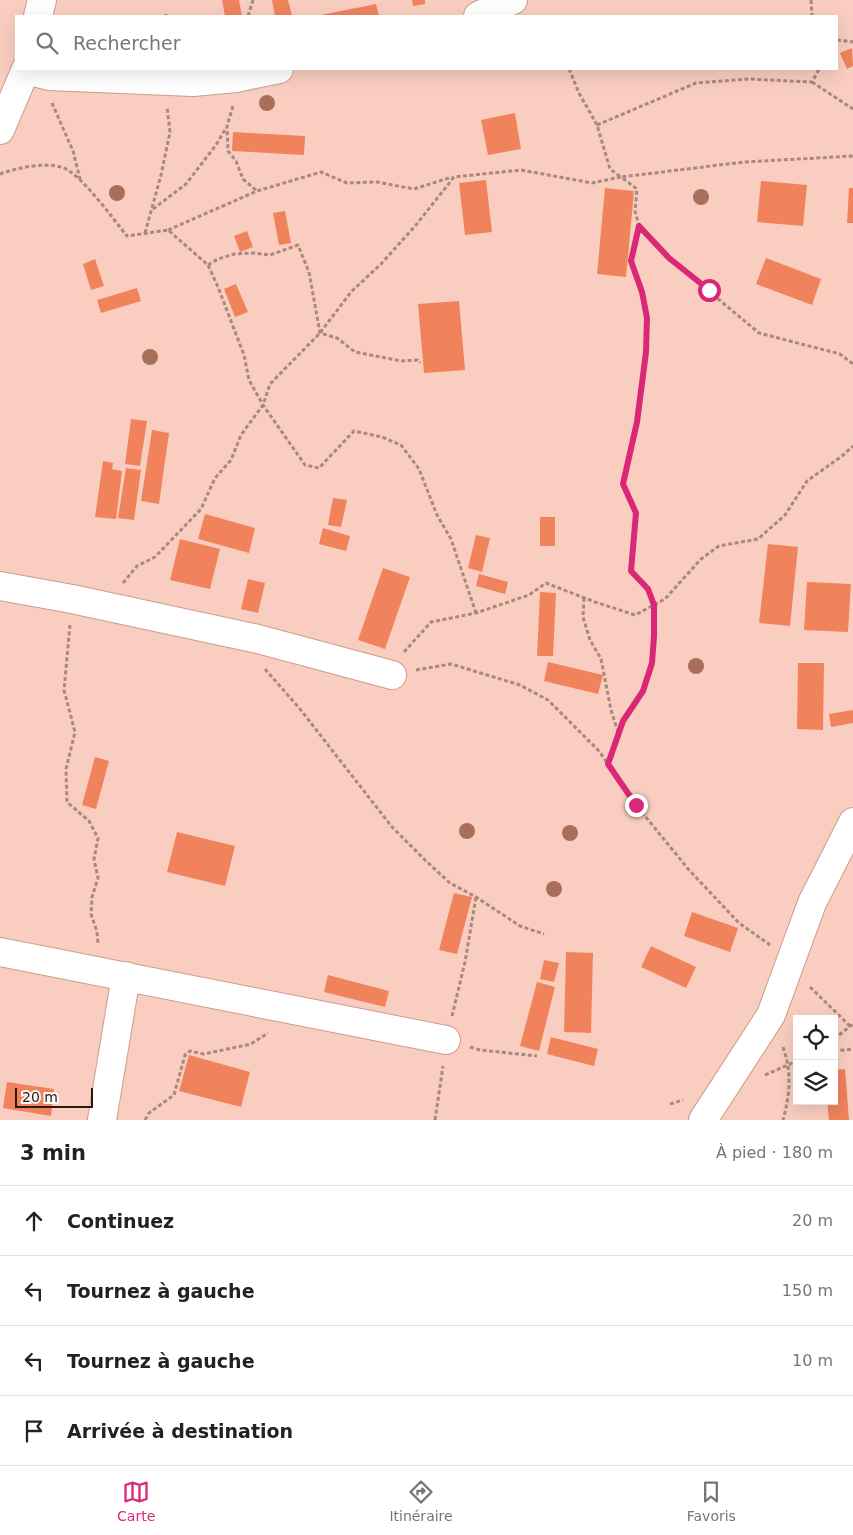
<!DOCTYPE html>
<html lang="fr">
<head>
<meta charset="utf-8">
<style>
	:root { --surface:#fff; --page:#f2f2f2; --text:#222; --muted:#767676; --line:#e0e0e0; --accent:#db2777 }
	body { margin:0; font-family:"DejaVu Sans",sans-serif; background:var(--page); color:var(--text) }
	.controls { position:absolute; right:15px; bottom:15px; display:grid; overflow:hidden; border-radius:0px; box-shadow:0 5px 20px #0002 }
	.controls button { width:45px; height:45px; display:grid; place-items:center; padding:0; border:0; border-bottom:1px solid var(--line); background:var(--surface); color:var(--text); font:25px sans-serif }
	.scale { position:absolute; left:15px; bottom:12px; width:78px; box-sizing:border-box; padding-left:5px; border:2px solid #2a1811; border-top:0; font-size:14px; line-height:18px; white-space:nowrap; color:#2a1811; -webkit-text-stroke:4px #fef9f7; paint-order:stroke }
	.stop { position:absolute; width:15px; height:15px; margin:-11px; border:4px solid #db2777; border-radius:50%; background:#fff }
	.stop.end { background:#db2777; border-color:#fff; box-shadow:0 1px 5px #0008 }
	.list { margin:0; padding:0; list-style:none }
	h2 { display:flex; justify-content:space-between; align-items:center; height:65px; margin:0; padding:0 20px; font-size:21px }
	h2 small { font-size:16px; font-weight:400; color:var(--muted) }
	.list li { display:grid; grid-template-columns:32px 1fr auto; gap:15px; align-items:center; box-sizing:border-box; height:70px; padding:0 20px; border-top:1px solid var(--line) }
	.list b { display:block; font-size:19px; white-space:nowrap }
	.list em { font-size:16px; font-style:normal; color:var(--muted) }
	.icon { flex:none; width:28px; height:28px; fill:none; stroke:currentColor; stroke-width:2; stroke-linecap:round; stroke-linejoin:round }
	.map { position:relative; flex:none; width:853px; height:1120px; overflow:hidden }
	.search { position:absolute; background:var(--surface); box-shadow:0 5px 20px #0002; left:15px; right:15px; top:15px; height:55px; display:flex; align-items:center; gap:12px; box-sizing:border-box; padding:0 18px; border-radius:0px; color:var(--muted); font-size:19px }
	.sheet { height:345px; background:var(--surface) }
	nav { display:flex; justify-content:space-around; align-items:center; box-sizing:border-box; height:70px; border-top:1px solid var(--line); background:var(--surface); font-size:14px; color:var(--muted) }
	nav a { display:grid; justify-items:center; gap:2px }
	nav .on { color:var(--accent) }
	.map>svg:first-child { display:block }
	.building { fill:#f0835c }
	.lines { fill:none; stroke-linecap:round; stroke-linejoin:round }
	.minor-casing { stroke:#ce9c8a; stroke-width:30 }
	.path { stroke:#aa897d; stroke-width:3; stroke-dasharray:4 2.5; stroke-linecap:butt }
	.minor { stroke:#fff; stroke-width:28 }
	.tree { fill:#a86f5a }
	.route { stroke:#db2777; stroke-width:6 }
</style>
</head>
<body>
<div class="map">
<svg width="853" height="1120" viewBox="0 0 853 1120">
	<rect width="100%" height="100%" fill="#f9cec0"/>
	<g class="building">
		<path d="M 222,0 L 239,0 L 242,16 L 225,16 Z"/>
		<path d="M 272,0 L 288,0 L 292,16 L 275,16 Z"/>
		<path d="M 412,0 L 425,0 L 425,4 L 413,6 Z"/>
		<path d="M 376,4 L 379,16 L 321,16 L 321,15 Z"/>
		<path d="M 852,48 L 853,66 L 847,69 L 840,53 Z"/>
		<path d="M 515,113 L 521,149 L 488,155 L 481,120 Z"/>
		<path d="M 233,132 L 305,136 L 304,155 L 232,151 Z"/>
		<path d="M 486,180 L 492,232 L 465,235 L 459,183 Z"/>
		<path d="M 761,181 L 807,185 L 803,226 L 757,222 Z"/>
		<path d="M 605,188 L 634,191 L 626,277 L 597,274 Z"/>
		<path d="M 849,188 L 853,188 L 853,223 L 847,223 Z"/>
		<path d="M 285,211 L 291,243 L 279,245 L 273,213 Z"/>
		<path d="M 247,231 L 253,247 L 240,252 L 234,236 Z"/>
		<path d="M 766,258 L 821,279 L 812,305 L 756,284 Z"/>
		<path d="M 95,259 L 104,286 L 91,290 L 83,264 Z"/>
		<path d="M 236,284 L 248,312 L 235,317 L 224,289 Z"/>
		<path d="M 137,288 L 141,301 L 101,313 L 97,300 Z"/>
		<path d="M 459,301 L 465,370 L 424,373 L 418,304 Z"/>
		<path d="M 131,419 L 147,421 L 140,466 L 125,464 Z"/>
		<path d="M 152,430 L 169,433 L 159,504 L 141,501 Z"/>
		<path d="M 103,461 L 113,463 L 112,469 L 122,471 L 116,519 L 95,517 Z"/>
		<path d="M 126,468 L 141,470 L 134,520 L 118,518 Z"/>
		<path d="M 333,498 L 347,500 L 341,527 L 328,525 Z"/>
		<path d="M 205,514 L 255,528 L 249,553 L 198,539 Z"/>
		<rect x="540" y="517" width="15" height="29"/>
		<path d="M 323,528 L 350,536 L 346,551 L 319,544 Z"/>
		<path d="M 476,535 L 490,538 L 482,572 L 468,568 Z"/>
		<path d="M 180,539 L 220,549 L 210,589 L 170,580 Z"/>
		<path d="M 768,544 L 798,547 L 790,626 L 759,623 Z"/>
		<path d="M 383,568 L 410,577 L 385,649 L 358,640 Z"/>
		<path d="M 479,574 L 508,582 L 505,594 L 476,586 Z"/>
		<path d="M 248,579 L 265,583 L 258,613 L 241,609 Z"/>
		<path d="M 807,582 L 851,584 L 848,632 L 804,630 Z"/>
		<path d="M 540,592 L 556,593 L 553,656 L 537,656 Z"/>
		<path d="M 548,662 L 603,675 L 598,694 L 544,681 Z"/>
		<path d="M 798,663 L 824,663 L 823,730 L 797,729 Z"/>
		<path d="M 853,710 L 853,723 L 831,727 L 829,714 Z"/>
		<path d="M 95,757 L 109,761 L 96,809 L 82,805 Z"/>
		<path d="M 177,832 L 235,846 L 225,886 L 167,872 Z"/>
		<path d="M 454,893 L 472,897 L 457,954 L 439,950 Z"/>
		<path d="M 692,912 L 738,928 L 730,952 L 684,936 Z"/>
		<path d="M 651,946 L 696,967 L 686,988 L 641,967 Z"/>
		<path d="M 566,952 L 593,953 L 591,1033 L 564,1032 Z"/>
		<path d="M 544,960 L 559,963 L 554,982 L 540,979 Z"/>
		<path d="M 328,975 L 389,991 L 385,1007 L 324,992 Z"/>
		<path d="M 537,982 L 555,987 L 539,1051 L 520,1046 Z"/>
		<path d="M 551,1037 L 598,1049 L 594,1066 L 547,1054 Z"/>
		<path d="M 189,1055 L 250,1072 L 241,1107 L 179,1091 Z"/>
		<path d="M 845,1069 L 849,1120 L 829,1120 L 827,1101 L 834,1101 L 834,1070 Z"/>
		<path d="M 7,1082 L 54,1089 L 51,1116 L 3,1108 Z"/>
	</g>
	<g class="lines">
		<g class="minor-casing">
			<g id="minor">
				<path d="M 38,16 L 42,0"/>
				<path d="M 478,16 L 513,0"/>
				<path d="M 26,70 L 49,76 L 193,82 L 236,78 L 279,69"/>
				<path d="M 0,130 L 26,69"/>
				<path d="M 0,586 L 72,599 L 258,639 L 392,675"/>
				<path d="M 0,952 L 446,1040"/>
				<path d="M 102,1120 L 126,976"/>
				<path d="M 703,1120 L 771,1015 L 812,903 L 853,822"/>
			</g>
		</g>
		<g class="path">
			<path d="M 811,0 L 812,16"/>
			<path d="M 166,16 L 166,14"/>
			<path d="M 248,16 L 253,0"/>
			<path d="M 837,40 L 853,42"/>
			<path d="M 569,69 L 579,93 L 597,125 L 610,169 L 621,177 L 744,162 L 853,156"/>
			<path d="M 812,82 L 853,109"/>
			<path d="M 52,103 L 73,151 L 80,179"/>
			<path d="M 233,106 L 227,126 L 228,151 L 236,161 L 243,179 L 257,191"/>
			<path d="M 597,125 L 696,83 L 749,79 L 812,82 L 819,69"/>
			<path d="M 0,174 C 17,168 43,162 61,167 C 80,172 113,219 127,236 L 168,230 L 208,265 L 218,287 L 244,355 L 249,380 L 263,405 L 305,465 L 319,468 L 354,431 L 382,437 L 401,445 L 419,469 L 437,515 L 451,539 L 476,613"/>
			<path d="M 153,209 L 186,184 L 216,145 L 226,128"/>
			<path d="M 168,230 L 257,191 L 321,172 L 347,183 L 377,182 L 414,189 L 452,177"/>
			<path d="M 145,233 L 161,175 L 170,132 L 167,107"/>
			<path d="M 208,265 L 218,259 L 234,254 L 254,253 L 270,255 L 298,245 L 309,272 L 320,333 L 337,338 L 355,352 L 401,361 L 418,360 L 420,363"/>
			<path d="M 123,583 L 137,566 L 155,557 L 201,509 L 215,478 L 231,460 L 241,435 L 263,405 L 270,384 L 320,333 L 351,292 L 381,264 L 416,225 L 454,177 L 521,170 L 592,183 L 621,177 L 637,189 L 635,211 L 639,226 L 669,258 L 759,333 L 840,354 L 853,364"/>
			<path d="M 584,598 L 583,617 L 590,640 L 601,659 L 611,710 L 618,732"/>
			<path d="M 70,625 L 64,690 L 75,732 L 66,769 L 67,802 L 89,821 L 98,838 L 94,859 L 98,878 L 92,897 L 91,914 L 97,932 L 98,944"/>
			<path d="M 404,652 L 431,622 L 476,613 L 529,595 L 546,583 L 595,602 L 635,615 L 665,599 L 701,559 L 719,546 L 758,539 L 785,515 L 807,481 L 842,456 L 853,446"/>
			<path d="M 265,669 L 300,709 L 392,827 L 426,861 L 450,883 L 476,897 L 520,926 L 544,934"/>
			<path d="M 416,670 L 451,664 L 520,685 L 548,700 L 599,751 L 636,805 L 689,870 L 739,923 L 770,945"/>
			<path d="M 608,764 L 623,721 L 643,691 L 652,663 L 654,636 L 654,605 L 648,589 L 631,571 L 636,513 L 623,483 L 637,422 L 646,352 L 647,318 L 643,292 L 631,261 L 639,227"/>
			<path d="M 810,987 L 851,1027"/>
			<path d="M 452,1016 L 465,962 L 476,897"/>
			<path d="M 834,1039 L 853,1024"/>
			<path d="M 470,1047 L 480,1050 L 537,1056"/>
			<path d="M 783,1047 C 792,1073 790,1094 783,1120"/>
			<path d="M 834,1051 L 853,1049"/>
			<path d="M 765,1075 L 797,1061"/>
			<path d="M 670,1104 L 683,1100"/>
			<path d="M 145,1120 L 149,1113 L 174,1095 L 185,1055 L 190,1051 L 204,1054 L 251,1044 L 268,1033"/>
			<path d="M 435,1120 L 443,1066"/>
		</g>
		<use href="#minor" class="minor"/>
	</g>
	<g class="tree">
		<circle cx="267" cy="103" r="8"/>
		<circle cx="117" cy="193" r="8"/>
		<circle cx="701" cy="197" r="8"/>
		<circle cx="150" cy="357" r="8"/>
		<circle cx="696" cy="666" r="8"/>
		<circle cx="467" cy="831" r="8"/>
		<circle cx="570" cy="833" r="8"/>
		<circle cx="554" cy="889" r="8"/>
	</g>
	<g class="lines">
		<path class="route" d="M 636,805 L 608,764 L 623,721 L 643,691 L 652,663 L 654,636 L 654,605 L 648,589 L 631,571 L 636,513 L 623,484 L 637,422 L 646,352 L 647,318 L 642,292 L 631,261 L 639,226 L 669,258 L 709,290"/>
	</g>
</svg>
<div class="controls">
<button><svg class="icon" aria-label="locate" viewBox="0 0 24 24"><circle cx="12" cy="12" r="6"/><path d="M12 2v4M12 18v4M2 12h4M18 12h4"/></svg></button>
<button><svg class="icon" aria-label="layers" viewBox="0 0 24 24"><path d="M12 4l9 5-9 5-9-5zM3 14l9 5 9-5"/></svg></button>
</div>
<div class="scale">20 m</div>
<div class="stop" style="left:709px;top:290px"></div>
<div class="stop end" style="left:636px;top:805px"></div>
<div class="search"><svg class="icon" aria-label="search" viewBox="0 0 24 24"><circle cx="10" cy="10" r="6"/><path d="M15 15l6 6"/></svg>Rechercher</div>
</div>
<section class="sheet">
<h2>3 min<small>À pied · 180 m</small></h2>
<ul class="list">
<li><svg class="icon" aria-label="ahead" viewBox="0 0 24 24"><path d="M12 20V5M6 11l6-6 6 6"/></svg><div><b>Continuez</b></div><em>20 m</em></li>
<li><svg class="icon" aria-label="left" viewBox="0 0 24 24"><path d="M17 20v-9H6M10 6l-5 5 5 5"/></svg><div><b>Tournez à gauche</b></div><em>150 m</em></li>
<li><svg class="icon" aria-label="left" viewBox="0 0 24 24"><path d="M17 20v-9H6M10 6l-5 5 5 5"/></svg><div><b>Tournez à gauche</b></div><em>10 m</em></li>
<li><svg class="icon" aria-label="arrive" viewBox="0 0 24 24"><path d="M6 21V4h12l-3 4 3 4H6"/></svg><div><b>Arrivée à destination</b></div></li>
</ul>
</section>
<nav>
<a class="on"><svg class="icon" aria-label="map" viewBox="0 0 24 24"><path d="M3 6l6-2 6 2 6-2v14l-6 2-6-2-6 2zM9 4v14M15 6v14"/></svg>Carte</a>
<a><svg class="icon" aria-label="directions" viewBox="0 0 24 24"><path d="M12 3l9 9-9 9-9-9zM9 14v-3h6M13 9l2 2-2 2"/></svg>Itinéraire</a>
<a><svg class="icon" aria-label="saved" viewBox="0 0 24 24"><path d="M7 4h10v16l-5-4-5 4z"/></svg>Favoris</a>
</nav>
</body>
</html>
